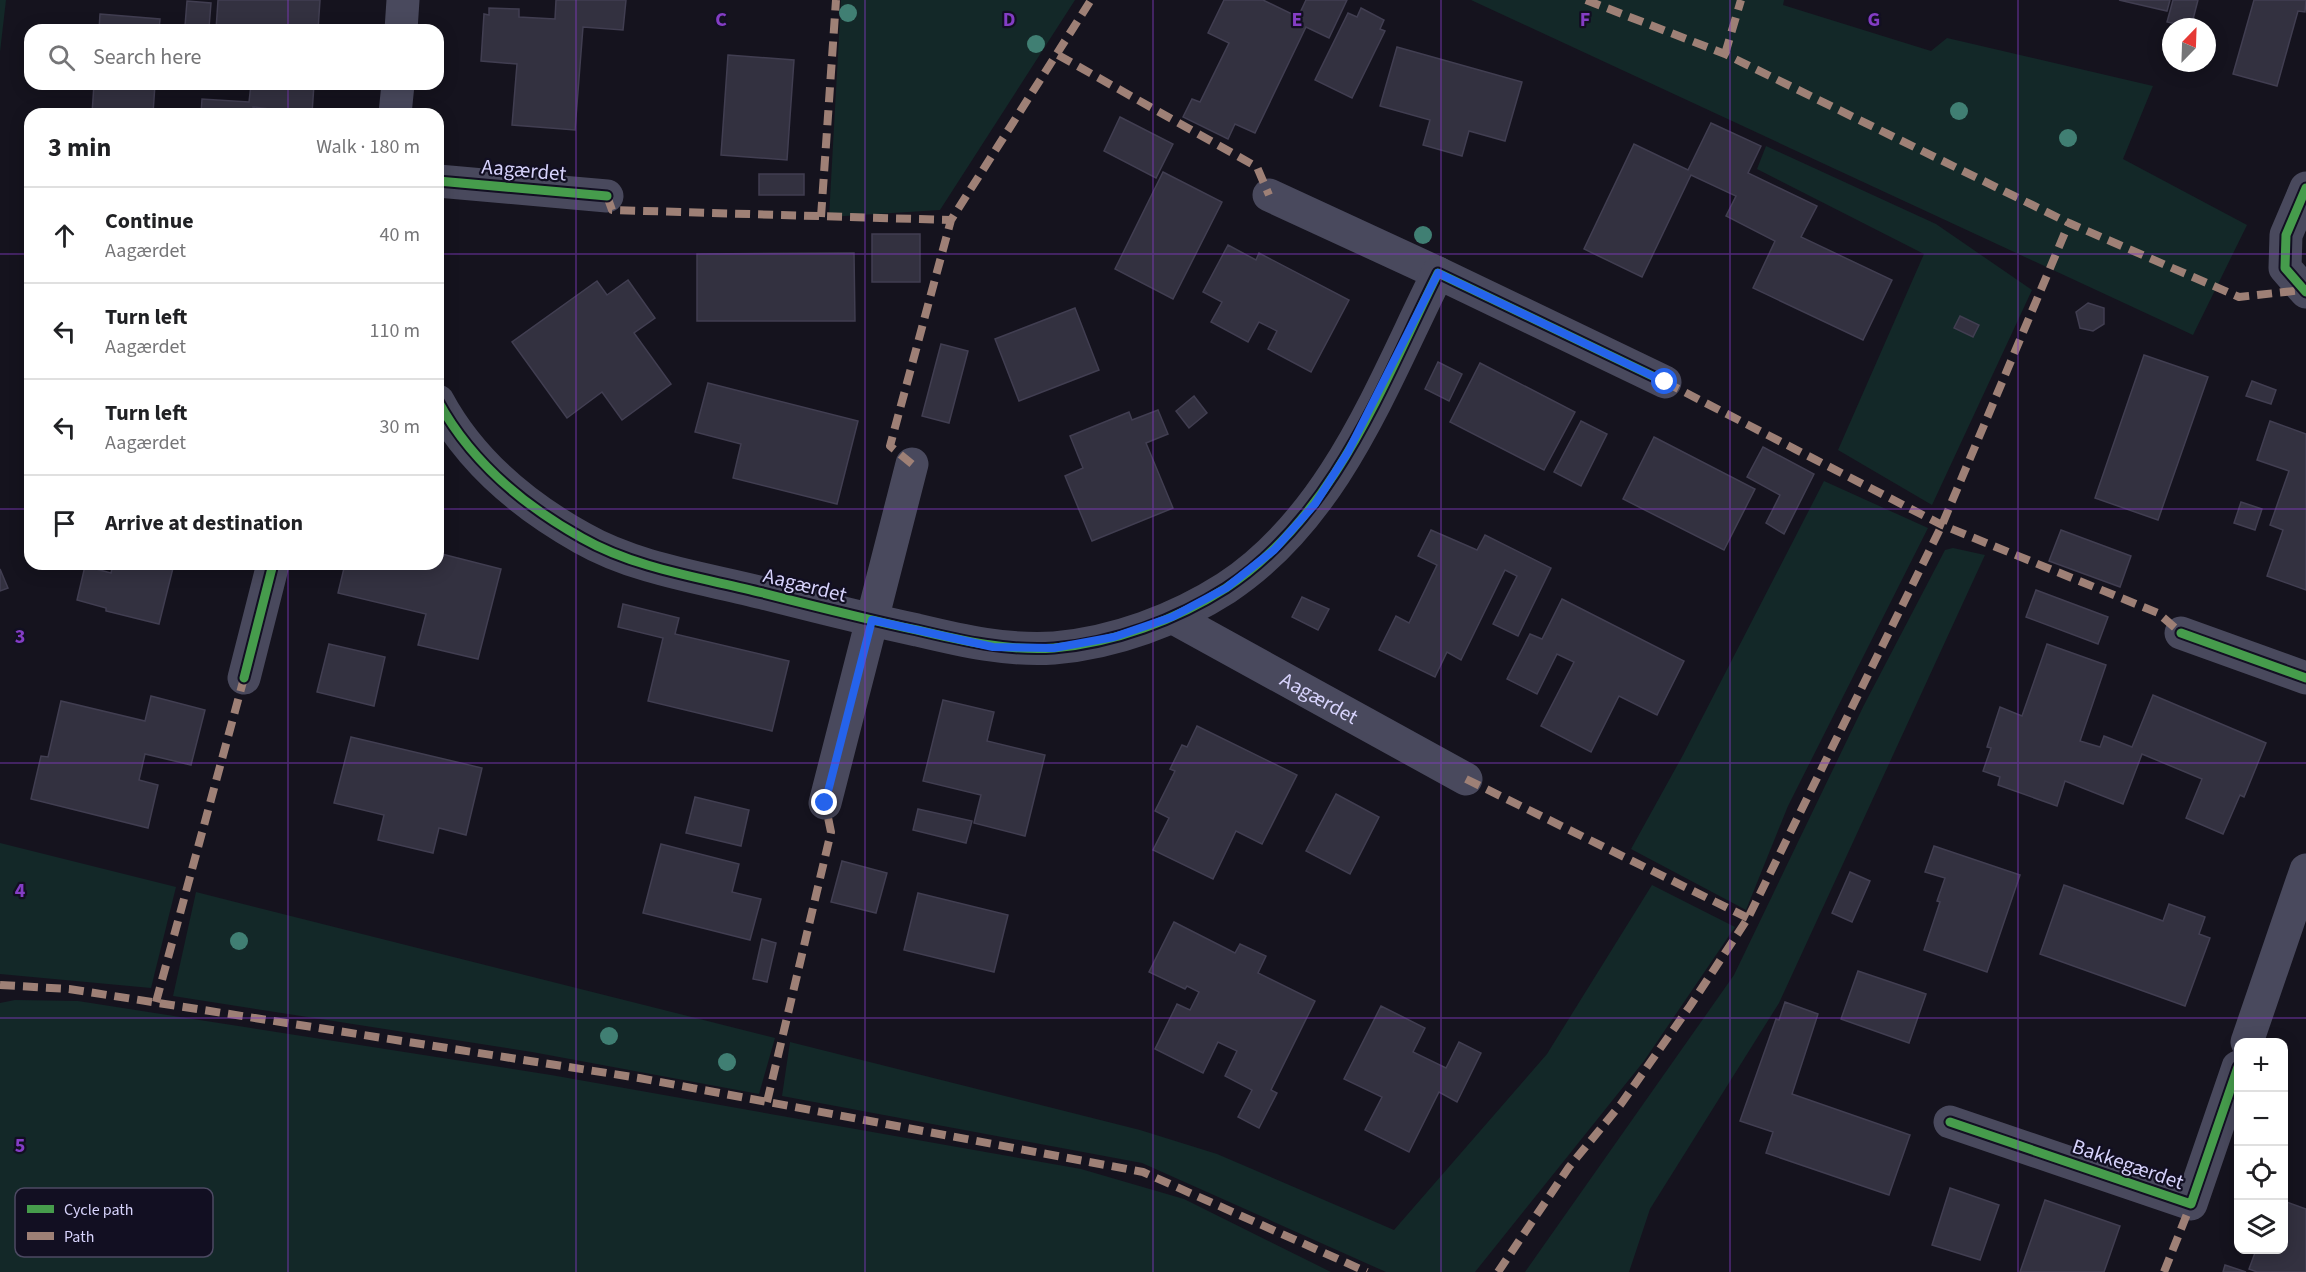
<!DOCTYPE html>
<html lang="en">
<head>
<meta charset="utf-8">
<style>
	:root { --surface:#fff; --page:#f2f2f2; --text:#202124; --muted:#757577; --line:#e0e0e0 }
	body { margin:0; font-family:"Source Sans 3",sans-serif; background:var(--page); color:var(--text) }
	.controls { position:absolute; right:18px; bottom:18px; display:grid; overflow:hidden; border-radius:12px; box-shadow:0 3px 15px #0003 }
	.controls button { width:54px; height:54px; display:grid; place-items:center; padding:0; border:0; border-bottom:2px solid var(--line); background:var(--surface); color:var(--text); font:30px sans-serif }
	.compass { position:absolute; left:2162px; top:18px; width:54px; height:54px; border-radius:50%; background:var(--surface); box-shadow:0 3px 15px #0003; rotate:23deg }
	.stop { position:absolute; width:18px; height:18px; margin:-14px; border:4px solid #2563eb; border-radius:50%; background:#fff }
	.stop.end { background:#2563eb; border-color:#fff; box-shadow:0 2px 6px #0008 }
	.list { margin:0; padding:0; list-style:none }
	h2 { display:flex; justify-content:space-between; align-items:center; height:78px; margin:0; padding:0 24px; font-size:26px }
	h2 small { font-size:20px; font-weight:400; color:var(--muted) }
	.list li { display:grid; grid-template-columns:39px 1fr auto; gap:18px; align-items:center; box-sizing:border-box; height:96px; padding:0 24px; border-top:2px solid var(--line) }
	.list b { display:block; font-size:22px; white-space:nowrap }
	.list p { margin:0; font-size:20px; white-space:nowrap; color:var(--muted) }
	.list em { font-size:20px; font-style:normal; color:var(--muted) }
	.icon { flex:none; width:33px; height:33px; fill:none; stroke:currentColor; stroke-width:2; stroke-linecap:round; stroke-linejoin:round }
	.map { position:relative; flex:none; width:2306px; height:1272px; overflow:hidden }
	.search { position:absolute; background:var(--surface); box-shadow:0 3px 15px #0003; left:24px; top:24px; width:420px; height:66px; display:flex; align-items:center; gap:15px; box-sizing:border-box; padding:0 21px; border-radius:18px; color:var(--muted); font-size:22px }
	.panel { position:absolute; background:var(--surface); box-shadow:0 3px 15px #0003; left:24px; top:108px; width:420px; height:462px; border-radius:18px }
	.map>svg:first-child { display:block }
	.green { fill:#132828 }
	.building { fill:#333140; stroke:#413e51; stroke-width:1.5 }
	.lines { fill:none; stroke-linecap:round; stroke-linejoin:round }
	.street { stroke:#49495d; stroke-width:33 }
	.quiet { stroke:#9e8076; stroke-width:8; stroke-dasharray:15 8; stroke-linecap:butt }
	.cycleway-casing { stroke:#120f22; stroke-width:13 }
	.cycleway { stroke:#469c4c; stroke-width:9 }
	.tree { fill:#407f73 }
	.route { stroke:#2563eb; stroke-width:8 }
	.grid { fill:none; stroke:#843dc5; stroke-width:1.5; stroke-opacity:0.55 }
	.labels { text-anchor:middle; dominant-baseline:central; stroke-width:4.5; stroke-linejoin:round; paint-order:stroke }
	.street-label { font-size:21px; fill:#d7d3fc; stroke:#120f22 }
	.key { fill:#120f22; stroke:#4d4a63; stroke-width:1.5 }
	.key-label { font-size:16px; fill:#d7d3fc }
	.grid-label { font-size:20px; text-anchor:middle; font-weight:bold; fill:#843dc5; stroke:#120f22; stroke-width:4.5; stroke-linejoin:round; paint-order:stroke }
</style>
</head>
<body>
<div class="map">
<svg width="2306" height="1272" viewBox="0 0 2306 1272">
	<rect width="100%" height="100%" fill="#15131e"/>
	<g class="green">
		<path d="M 0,0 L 6,0 L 0,52 Z"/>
		<path d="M 841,0 L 1075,0 L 940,210 L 829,217 Z"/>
		<path d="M 1471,0 L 1784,0 L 1783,5 L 1931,51 L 1947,38 L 2153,86 L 2123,159 L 2247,225 L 2193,335 Z"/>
		<path d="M 1766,146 L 1936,224 L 2032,290 L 1932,505 L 1838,450 L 1924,254 L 1757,169 Z"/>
		<path d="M 1824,481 L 1928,528 L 1788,806 L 1746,910 L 1631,849 L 1683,755 Z"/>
		<path d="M 1953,548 L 1985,555 L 1779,1003 L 1650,1209 L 1629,1272 L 1525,1272 L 1734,975 L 1863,707 L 1945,550 Z"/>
		<path d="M 0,843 L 176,887 L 151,988 L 0,974 Z"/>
		<path d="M 1652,885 L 1735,927 L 1644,1061 L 1475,1272 L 1386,1272 L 1142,1163 L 782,1096 L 790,1042 L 1140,1130 L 1217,1154 L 1394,1230 L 1547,1054 Z"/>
		<path d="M 196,892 L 775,1038 L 759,1094 L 532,1052 L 173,996 Z"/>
		<path d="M 15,1000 L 78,1001 L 551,1075 L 1081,1169 L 1184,1199 L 1331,1272 L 0,1272 L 0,1003 Z"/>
	</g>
	<g class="building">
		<path d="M 218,0 L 320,0 L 318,30 L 216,30 Z"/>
		<path d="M 556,0 L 626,0 L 623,30 L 583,27 L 575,130 L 512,125 L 517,64 L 481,61 L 484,14 L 489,15 L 489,8 L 519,9 L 519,17 L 555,19 Z"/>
		<path d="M 1224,0 L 1263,0 L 1298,17 L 1306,0 L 1347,0 L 1329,38 L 1306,27 L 1255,133 L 1235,124 L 1228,139 L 1183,117 L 1192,99 L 1200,102 L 1229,43 L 1208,33 Z"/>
		<path d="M 2119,0 L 2170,0 L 2167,11 Z"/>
		<path d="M 2173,0 L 2198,0 L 2191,27 L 2167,22 Z"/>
		<path d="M 2254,0 L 2306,0 L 2305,12 L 2298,11 L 2277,86 L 2233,74 Z"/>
		<path d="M 187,1 L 211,3 L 209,28 L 211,30 L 176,30 L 176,26 L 185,26 Z"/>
		<path d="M 1361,8 L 1384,20 L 1380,29 L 1385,31 L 1352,98 L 1315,80 L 1348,13 L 1357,17 Z"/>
		<path d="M 100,14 L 160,19 L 159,30 L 99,30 Z"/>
		<path d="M 1397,47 L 1522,82 L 1505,141 L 1469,131 L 1462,156 L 1423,145 L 1430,120 L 1380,106 Z"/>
		<path d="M 728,55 L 794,60 L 787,160 L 721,155 Z"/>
		<path d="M 94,84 L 155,84 L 153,114 L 92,114 Z"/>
		<path d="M 172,84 L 207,84 L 207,88 Z"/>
		<path d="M 251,84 L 314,84 L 312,114 L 253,107 L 253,114 L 201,114 L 202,99 L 249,102 Z"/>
		<path d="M 1120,117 L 1173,144 L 1156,178 L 1104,151 Z"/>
		<path d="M 1711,123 L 1761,146 L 1748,173 L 1817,206 L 1801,237 L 1892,280 L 1863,340 L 1753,288 L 1775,241 L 1726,216 L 1736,196 L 1691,175 L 1642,277 L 1584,249 L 1634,144 L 1688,170 Z"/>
		<path d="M 1163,172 L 1222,202 L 1173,299 L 1115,269 Z"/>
		<rect x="759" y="174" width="45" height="21"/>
		<rect x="872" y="234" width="48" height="48"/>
		<path d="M 1228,245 L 1256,260 L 1259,253 L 1349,300 L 1311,372 L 1268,349 L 1277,331 L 1259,322 L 1248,342 L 1211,322 L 1222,302 L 1203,292 Z"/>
		<path d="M 854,253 L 855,321 L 697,321 L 697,254 Z"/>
		<path d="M 628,280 L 655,318 L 634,333 L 671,384 L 622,420 L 602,392 L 567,418 L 512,342 L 597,281 L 607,295 Z"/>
		<path d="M 2088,303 L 2104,308 L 2104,324 L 2093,331 L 2080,328 L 2076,312 Z"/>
		<path d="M 1075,308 L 1099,370 L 1019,401 L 995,339 Z"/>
		<path d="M 1960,316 L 1979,325 L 1973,337 L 1954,328 Z"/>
		<path d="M 941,344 L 968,351 L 949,423 L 922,416 Z"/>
		<path d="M 2144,355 L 2208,377 L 2158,520 L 2095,498 Z"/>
		<path d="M 1438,362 L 1462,374 L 1449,401 L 1425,389 Z"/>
		<path d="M 1480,363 L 1575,412 L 1544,470 L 1450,422 Z"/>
		<path d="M 2252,381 L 2276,390 L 2271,404 L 2246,396 Z"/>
		<path d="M 708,383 L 858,421 L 837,504 L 733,478 L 741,444 L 695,432 Z"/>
		<path d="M 1194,396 L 1207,413 L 1189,428 L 1176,411 Z"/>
		<path d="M 1158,410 L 1168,434 L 1146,443 L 1173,508 L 1092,541 L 1065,476 L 1083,468 L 1070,436 L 1129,412 L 1132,420 Z"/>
		<path d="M 1581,421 L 1607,434 L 1581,486 L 1554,472 Z"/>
		<path d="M 2270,421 L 2306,434 L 2306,590 L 2267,576 L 2283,530 L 2270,525 L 2289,471 L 2257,460 Z"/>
		<path d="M 1654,437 L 1755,489 L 1724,550 L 1623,499 Z"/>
		<path d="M 1763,447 L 1814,474 L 1784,534 L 1766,523 L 1780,495 L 1747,477 Z"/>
		<path d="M 2241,502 L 2262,509 L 2255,530 L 2234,523 Z"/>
		<path d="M 1431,530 L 1477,550 L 1485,535 L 1551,568 L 1518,636 L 1493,624 L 1517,576 L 1505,570 L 1461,660 L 1447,652 L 1435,677 L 1379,650 L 1396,616 L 1409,623 L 1437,565 L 1418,556 Z"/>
		<path d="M 2061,530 L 2131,556 L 2120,587 L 2049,561 Z"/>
		<path d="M 438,553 L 501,569 L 478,659 L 418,645 L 426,614 L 338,593 L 345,564 L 438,564 Z"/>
		<path d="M 113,564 L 174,564 L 159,624 L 106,611 L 106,608 L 77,600 L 85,566 L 111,573 Z"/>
		<path d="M 0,569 L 8,588 L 0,591 Z"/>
		<path d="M 2036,590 L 2108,617 L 2098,644 L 2026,617 Z"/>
		<path d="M 1302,597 L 1329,609 L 1318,630 L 1292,617 Z"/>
		<path d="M 1562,599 L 1684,661 L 1657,715 L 1619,696 L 1591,752 L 1541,726 L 1574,662 L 1557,654 L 1537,694 L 1507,679 L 1530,634 L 1542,639 Z"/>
		<path d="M 623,604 L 679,618 L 675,634 L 789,661 L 772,731 L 648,701 L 663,638 L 618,627 Z"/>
		<path d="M 329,644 L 385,657 L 374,706 L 317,692 Z"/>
		<path d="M 2047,644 L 2106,665 L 2080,741 L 2100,747 L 2104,736 L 2132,747 L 2153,695 L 2266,743 L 2244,797 L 2240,795 L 2223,834 L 2186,818 L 2202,779 L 2142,754 L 2123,804 L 2065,781 L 2057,806 L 1998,785 L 2000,777 L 1983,771 L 1991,748 L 1987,747 L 2000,707 L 2022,716 Z"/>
		<path d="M 151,696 L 205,710 L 191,765 L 145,754 L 139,780 L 158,785 L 148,828 L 31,799 L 41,756 L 48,757 L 61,701 L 145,721 Z"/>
		<path d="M 943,700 L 994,712 L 987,741 L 1045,755 L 1025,836 L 974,823 L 981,795 L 923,781 Z"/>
		<path d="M 1197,726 L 1297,775 L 1262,844 L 1236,831 L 1213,879 L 1153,850 L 1169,818 L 1155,811 L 1175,771 L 1170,769 L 1182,745 L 1187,747 Z"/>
		<path d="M 351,737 L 482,768 L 466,835 L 439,828 L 433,853 L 378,840 L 384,815 L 334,803 Z"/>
		<path d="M 1336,794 L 1379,817 L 1350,874 L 1306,851 Z"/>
		<path d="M 695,797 L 749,810 L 741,846 L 686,833 Z"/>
		<path d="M 918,809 L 972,821 L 966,843 L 913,830 Z"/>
		<path d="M 661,844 L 739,864 L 732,892 L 761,899 L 750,940 L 643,913 Z"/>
		<path d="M 1934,846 L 2020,875 L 1987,972 L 1924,950 L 1940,902 L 1937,901 L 1945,878 L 1925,872 Z"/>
		<path d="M 842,861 L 887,873 L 876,913 L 831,902 Z"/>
		<path d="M 1850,872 L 1870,881 L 1852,922 L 1832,913 Z"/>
		<path d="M 2064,885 L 2163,921 L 2169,904 L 2205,917 L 2199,934 L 2210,938 L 2185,1006 L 2040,954 Z"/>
		<path d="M 918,893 L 1008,915 L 994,972 L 904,950 Z"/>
		<path d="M 1174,922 L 1235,953 L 1240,944 L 1266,956 L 1258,973 L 1315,1001 L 1271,1090 L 1277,1093 L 1259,1128 L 1238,1117 L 1252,1090 L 1225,1076 L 1237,1051 L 1218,1042 L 1203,1073 L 1155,1049 L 1177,1004 L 1190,1010 L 1199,992 L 1187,986 L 1185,989 L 1149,972 Z"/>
		<path d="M 762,939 L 776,943 L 767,982 L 753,979 Z"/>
		<path d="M 1858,971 L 1926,994 L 1909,1043 L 1841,1019 Z"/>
		<path d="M 1785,1002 L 1818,1014 L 1792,1094 L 1910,1135 L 1889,1195 L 1766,1153 L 1773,1132 L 1740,1121 L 1776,1019 L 1779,1020 Z"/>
		<path d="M 1381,1006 L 1425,1028 L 1413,1052 L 1446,1068 L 1459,1042 L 1481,1053 L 1457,1102 L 1439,1092 L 1409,1152 L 1365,1130 L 1382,1097 L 1344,1079 Z"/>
		<path d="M 1950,1188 L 1999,1205 L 1980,1260 L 1932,1245 Z"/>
		<path d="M 2045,1200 L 2120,1226 L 2104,1272 L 2020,1272 Z"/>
		<path d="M 2284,1201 L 2306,1209 L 2306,1272 L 2257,1272 L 2249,1269 L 2256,1250 L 2284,1250 Z"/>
		<path d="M 2225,1265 L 2246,1272 L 2223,1272 Z"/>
	</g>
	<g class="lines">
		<g class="street">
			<path d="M 401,30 L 403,0"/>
			<path d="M 395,114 L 398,84"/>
			<path d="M 438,181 L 607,196"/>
			<path d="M 2306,188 L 2286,235 L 2285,268 L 2306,292"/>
			<path d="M 1269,195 L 1438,273"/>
			<path d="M 438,401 C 471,462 523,505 582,538 C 636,569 704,578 763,593 C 814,606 865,619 917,630 C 963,641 1007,651 1054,648 C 1114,643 1176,620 1226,588 C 1335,516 1382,385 1438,273 L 1665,382"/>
			<path id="s1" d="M 1172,617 L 1466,779"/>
			<path d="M 2181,633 L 2306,678"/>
			<path d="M 244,678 L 273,564"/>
			<path d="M 825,803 L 912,464"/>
			<path d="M 2247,1042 L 2306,870"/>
			<path d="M 1950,1122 L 2191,1204 L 2238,1067"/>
		</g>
		<g class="quiet">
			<path d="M 1586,0 L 1725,54 L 2069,223 L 2239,297 L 2303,290"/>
			<path d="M 1725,54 L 1741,0"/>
			<path d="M 1058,55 L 1257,167 L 1269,195"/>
			<path d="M 607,196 L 612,210 L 951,220"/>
			<path d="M 821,217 L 836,0"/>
			<path d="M 1665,382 L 1942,525 L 2158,613 L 2181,633"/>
			<path d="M 912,464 L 890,446 L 951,220 L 1091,0"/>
			<path d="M 1466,779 L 1748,918"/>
			<path d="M 0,985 L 69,989 L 639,1078 L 1143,1172 L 1367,1272"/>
			<path d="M 156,1002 L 244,678"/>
			<path d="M 767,1102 L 831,832 L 825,803"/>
			<path d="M 1498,1272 L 1569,1167 L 1621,1104 L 1690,1006 L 1748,918 L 1942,525 L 2069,223"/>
			<path d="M 2164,1272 L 2191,1204"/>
		</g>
		<g class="cycleway-casing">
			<g id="cycleway">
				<path d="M 438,181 L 607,196"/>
				<path d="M 2306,188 L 2286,235 L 2285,268 L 2306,292"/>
				<path d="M 438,401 C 471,462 523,505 582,538 C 636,569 704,578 763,593 C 814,606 865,619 917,630 C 963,641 1007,651 1054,648 C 1114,643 1176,620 1226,588 C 1335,516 1382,385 1438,273 L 1665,382"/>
				<path d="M 2181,633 L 2306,678"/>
				<path d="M 244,678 L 273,564"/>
				<path d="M 1950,1122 L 2191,1204 L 2238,1067"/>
			</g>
		</g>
		<use href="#cycleway" class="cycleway"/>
	</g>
	<g class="tree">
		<circle cx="848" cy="13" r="9"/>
		<circle cx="1036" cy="44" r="9"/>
		<circle cx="1959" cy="111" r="9"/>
		<circle cx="2068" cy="138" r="9"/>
		<circle cx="1423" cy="235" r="9"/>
		<circle cx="239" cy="941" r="9"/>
		<circle cx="609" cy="1036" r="9"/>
		<circle cx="727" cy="1062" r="9"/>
	</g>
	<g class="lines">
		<path class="route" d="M 825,803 L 872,620 L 993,647 L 1054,648 L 1114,637 L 1172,617 L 1226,588 L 1274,550 L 1315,504 L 1348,452 L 1438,273 L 1665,382"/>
	</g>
	<path class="grid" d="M 288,0 L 288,30M 576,0 L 576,1272M 865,0 L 865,1272M 1153,0 L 1153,1272M 1441,0 L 1441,1272M 1730,0 L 1730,1272M 2018,0 L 2018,1272M 288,84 L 288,114M 0,254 L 30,254M 438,254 L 2306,254M 0,509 L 30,509M 438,509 L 2306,509M 288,564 L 288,1272M 0,763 L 2306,763M 0,1018 L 2306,1018"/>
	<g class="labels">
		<g class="street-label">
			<text transform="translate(524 170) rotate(5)">Aagærdet</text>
			<text transform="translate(805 585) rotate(14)">Aagærdet</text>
			<text stroke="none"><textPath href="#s1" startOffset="168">Aagærdet</textPath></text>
			<text transform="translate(2128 1164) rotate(19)">Bakkegærdet</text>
		</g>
	</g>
	<rect x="15" y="1188" width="198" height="69" rx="9" class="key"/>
	<rect x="27" y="1205" width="27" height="8" fill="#469c4c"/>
	<rect x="27" y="1232" width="27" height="8" fill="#9e8076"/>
	<g class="key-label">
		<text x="64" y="1215">Cycle path</text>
		<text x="64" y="1242">Path</text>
	</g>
	<g class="grid-label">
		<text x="721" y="26">C</text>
		<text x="1009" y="26">D</text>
		<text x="1297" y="26">E</text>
		<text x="1585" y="26">F</text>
		<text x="1874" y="26">G</text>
		<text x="20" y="643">3</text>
		<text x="20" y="897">4</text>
		<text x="20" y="1152">5</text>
	</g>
</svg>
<div class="controls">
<button>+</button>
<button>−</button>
<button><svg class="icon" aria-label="locate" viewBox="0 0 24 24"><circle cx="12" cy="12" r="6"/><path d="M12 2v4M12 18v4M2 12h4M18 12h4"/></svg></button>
<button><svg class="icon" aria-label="layers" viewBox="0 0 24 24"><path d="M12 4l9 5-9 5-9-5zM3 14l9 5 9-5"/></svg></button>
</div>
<svg class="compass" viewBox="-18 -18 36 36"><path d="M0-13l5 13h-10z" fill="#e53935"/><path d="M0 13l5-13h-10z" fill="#757577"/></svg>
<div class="stop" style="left:1665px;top:382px"></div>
<div class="stop end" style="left:825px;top:803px"></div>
<div class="search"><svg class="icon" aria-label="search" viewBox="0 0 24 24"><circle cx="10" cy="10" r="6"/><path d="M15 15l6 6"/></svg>Search here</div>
<section class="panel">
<h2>3 min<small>Walk · 180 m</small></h2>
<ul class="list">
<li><svg class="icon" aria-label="ahead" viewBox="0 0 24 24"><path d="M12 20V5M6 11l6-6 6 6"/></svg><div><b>Continue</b><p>Aagærdet</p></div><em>40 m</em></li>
<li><svg class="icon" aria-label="left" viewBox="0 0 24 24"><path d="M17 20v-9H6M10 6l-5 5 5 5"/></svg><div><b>Turn left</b><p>Aagærdet</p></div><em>110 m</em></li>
<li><svg class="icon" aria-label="left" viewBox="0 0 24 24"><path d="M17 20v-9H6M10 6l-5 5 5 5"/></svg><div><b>Turn left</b><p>Aagærdet</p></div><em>30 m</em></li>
<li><svg class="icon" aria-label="arrive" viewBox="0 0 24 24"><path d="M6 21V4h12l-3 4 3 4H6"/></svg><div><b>Arrive at destination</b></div></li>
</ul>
</section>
</div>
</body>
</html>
